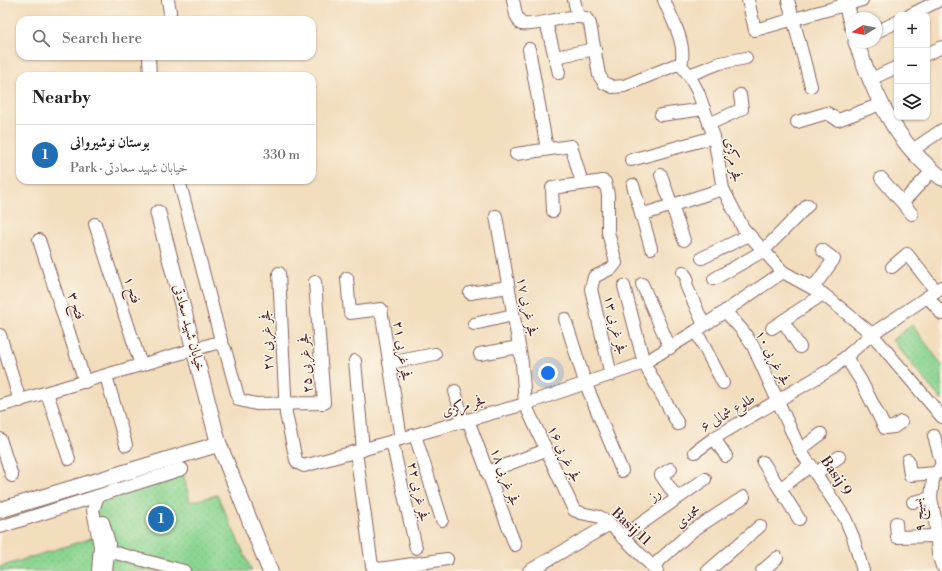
<!DOCTYPE html>
<html lang="en">
<head>
<meta charset="utf-8">
<style>
	:root { --surface:#fff; --page:#f6f6f6; --text:#202124; --muted:#757577; --line:#e0e0e0; --accent:#1f6fb2 }
	body { margin:0; font-family:"Libre Bodoni",Amiri,serif; background:var(--page); color:var(--text) }
	.controls { position:absolute; right:12px; top:12px; display:grid; overflow:hidden; border-radius:8px; box-shadow:0 1px 3px #0004 }
	.controls button { width:36px; height:36px; display:grid; place-items:center; padding:0; border:0; border-bottom:1px solid var(--line); background:var(--surface); color:var(--text); font:20px sans-serif }
	.compass { position:absolute; left:846px; top:12px; width:36px; height:36px; border-radius:50%; background:var(--surface); box-shadow:0 1px 3px #0004; rotate:260deg }
	.you { position:absolute; left:548px; top:373px; width:14px; height:14px; margin:-10px; border:3px solid #fff; border-radius:50%; background:#1a73e8; box-shadow:0 0 0 6px #1a73e833 }
	.badge { display:grid; place-items:center; width:26px; height:26px; border-radius:50%; background:var(--accent); color:#fff; font-size:13px; font-weight:700 }
	.pin { position:absolute; translate:-50% -50%; border:2px solid #fff; box-shadow:0 1px 4px #0006 }
	.list { margin:0; padding:0; list-style:none }
	h2 { display:flex; justify-content:space-between; align-items:center; height:52px; margin:0; padding:0 16px; font-size:17px }
	h2 small { font-size:13px; font-weight:400; color:var(--muted) }
	.list li { display:grid; grid-template-columns:26px 1fr auto; gap:12px; align-items:center; box-sizing:border-box; height:60px; padding:0 16px; border-top:1px solid var(--line) }
	.list b { display:block; font-size:15px; white-space:nowrap }
	.list p { margin:0; font-size:13px; white-space:nowrap; color:var(--muted) }
	.list em { font-size:13px; font-style:normal; color:var(--muted) }
	.icon { flex:none; width:22px; height:22px; fill:none; stroke:currentColor; stroke-width:2; stroke-linecap:round; stroke-linejoin:round }
	.map { position:relative; flex:none; width:942px; height:571px; overflow:hidden }
	.search { position:absolute; background:var(--surface); box-shadow:0 1px 3px #0004; left:16px; top:16px; width:300px; height:44px; display:flex; align-items:center; gap:10px; box-sizing:border-box; padding:0 14px; border-radius:12px; color:var(--muted); font-size:15px }
	.panel { position:absolute; background:var(--surface); box-shadow:0 1px 3px #0004; left:16px; top:72px; width:300px; height:112px; border-radius:12px }
	.map>svg:first-child { display:block }
	.park { fill:url(#park-dots); stroke:#6a7a5e }
	.lines { fill:none; stroke-linecap:round; stroke-linejoin:round }
	.minor-casing { stroke:#85625e; stroke-width:14 }
	.major-casing { stroke:#85625e; stroke-width:17 }
	.minor { stroke:#fff; stroke-width:12 }
	.major { stroke:#fff; stroke-width:15 }
	.labels { text-anchor:middle; dominant-baseline:central; stroke-width:3; stroke-linejoin:round; paint-order:stroke }
	.street-label { font-size:14px; fill:#4a1f2b; stroke:#fcf5e5 }
</style>
</head>
<body>
<div class="map">
<svg width="942" height="571" viewBox="0 0 942 571">
	<defs>
		<pattern id="park-dots" width="8" height="8" patternUnits="userSpaceOnUse"><rect width="8" height="8" fill="#8bd692"/><path d="M2 2h.1M6 6h.1" fill="none" stroke="#79b77e" stroke-width="1.8" stroke-linecap="round"/></pattern>
	</defs>
	<rect width="100%" height="100%" fill="#fcf5e5"/>
	<filter id="ink" filterUnits="userSpaceOnUse"><feTurbulence type="fractalNoise" baseFrequency=".025" numOctaves="2"/><feDisplacementMap in="SourceGraphic" scale="8" xChannelSelector="R" yChannelSelector="G"/><feConvolveMatrix kernelMatrix="1 2 1 2 8 2 1 2 1" color-interpolation-filters="sRGB"/></filter>
	<filter id="wash" filterUnits="userSpaceOnUse"><feTurbulence type="fractalNoise" baseFrequency=".012" numOctaves="4" result="noise"/><feDisplacementMap in="SourceGraphic" scale="16" xChannelSelector="R" yChannelSelector="G"/><feGaussianBlur stdDeviation="0.9" result="paint"/><feColorMatrix in="noise" values="0 0 0 0 0 0 0 0 0 0 0 0 0 0 0 0 0 1.4 0 .05"/><feComposite in="paint" operator="in"/></filter>
	<g filter="url(#wash)">
		<rect width="100%" height="100%" fill="#f2ddbd"/>
		<g class="park">
			<path d="M 912,325 L 942,365 L 942,401 L 892,340 Z"/>
			<path d="M 182,469 L 190,502 L 217,495 L 252,571 L 0,571 L 0,567 L 98,536 L 86,500 Z"/>
		</g>
	</g>
	<g filter="url(#ink)">
		<g class="lines">
			<g class="minor-casing">
				<g id="minor">
					<path d="M 168,0 L 170,12 L 168,20"/>
					<path d="M 513,0 L 516,15 L 521,24 C 542,27 564,13 586,18 L 590,24 L 599,75 L 604,83 L 613,87 L 624,86 L 675,65 L 681,65"/>
					<path d="M 574,0 L 578,16"/>
					<path d="M 664,0 C 672,20 687,43 681,65"/>
					<path d="M 748,0 L 755,30 L 862,0"/>
					<path d="M 788,0 L 811,86"/>
					<path d="M 910,15 L 936,2"/>
					<path d="M 546,22 L 559,73"/>
					<path d="M 876,32 L 897,22"/>
					<path d="M 529,49 L 547,149"/>
					<path d="M 927,54 L 942,47"/>
					<path d="M 149,56 L 150,76"/>
					<path d="M 555,57 L 595,49"/>
					<path d="M 681,65 L 689,75 L 698,92 L 714,137 L 723,189 L 743,228 L 783,272 L 823,294 L 872,334 L 942,417"/>
					<path d="M 689,75 L 720,63 L 746,58"/>
					<path d="M 869,80 L 897,67"/>
					<path d="M 661,115 L 704,109"/>
					<path d="M 797,122 L 827,113 L 838,120 L 881,104"/>
					<path d="M 709,124 L 742,109 L 740,95"/>
					<path d="M 911,151 L 942,130"/>
					<path d="M 516,154 L 571,146 L 582,183"/>
					<path d="M 631,160 L 714,137"/>
					<path d="M 661,175 L 684,240"/>
					<path d="M 881,178 L 912,214"/>
					<path d="M 179,180 L 222,344"/>
					<path d="M 633,185 L 651,248"/>
					<path d="M 903,202 L 932,171"/>
					<path d="M 553,211 L 552,188 L 603,181 L 605,182 L 608,195 L 608,232 L 616,263 L 612,268 L 594,277 L 591,289 L 611,375"/>
					<path d="M 641,215 L 723,189"/>
					<path d="M 496,216 L 522,363 L 525,404 L 574,510 L 581,513 L 600,517 L 610,524 L 657,571"/>
					<path d="M 95,224 L 141,365"/>
					<path d="M 39,240 L 85,382"/>
					<path d="M 702,258 L 749,235"/>
					<path d="M 892,267 L 907,254 L 936,291"/>
					<path d="M 683,272 L 687,278 L 686,285 L 704,325"/>
					<path d="M 279,273 L 286,414 L 296,460 L 298,463 L 304,466 L 525,404 L 644,363 L 696,331 L 783,272"/>
					<path d="M 347,278 L 350,313 L 381,309 L 401,439"/>
					<path d="M 714,279 L 763,251 L 808,205"/>
					<path d="M 642,284 L 670,348"/>
					<path d="M 624,286 L 644,363 L 678,424"/>
					<path d="M 813,288 L 834,259 L 822,250"/>
					<path d="M 470,293 L 508,287"/>
					<path d="M 928,297 L 942,314"/>
					<path d="M 725,311 L 742,330 L 753,346 L 800,450 L 845,518 L 853,537 L 863,571"/>
					<path d="M 565,319 L 585,382 L 622,471"/>
					<path d="M 783,321 L 800,347"/>
					<path d="M 474,324 L 513,315"/>
					<path d="M 772,328 L 823,294"/>
					<path d="M 696,331 L 723,383"/>
					<path d="M 0,335 L 20,401"/>
					<path d="M 480,354 L 519,347"/>
					<path d="M 846,357 L 861,381 L 885,428 L 894,427 L 901,422"/>
					<path d="M 355,361 L 363,450"/>
					<path d="M 389,363 L 435,354"/>
					<path d="M 106,376 L 126,445"/>
					<path d="M 455,391 L 463,422"/>
					<path d="M 47,393 L 69,459"/>
					<path d="M 0,406 L 216,343 L 222,344 L 225,349 L 239,400 L 256,404 L 324,403 L 315,282"/>
					<path d="M 468,420 L 515,545"/>
					<path d="M 415,435 L 442,520"/>
					<path d="M 934,436 L 942,464"/>
					<path d="M 714,438 L 726,456"/>
					<path d="M 0,439 L 12,476"/>
					<path d="M 392,442 L 416,548"/>
					<path d="M 800,450 L 821,434"/>
					<path d="M 356,452 L 372,566 L 379,569 L 447,559"/>
					<path d="M 695,452 L 714,438 L 833,368 L 872,334 L 942,287"/>
					<path d="M 908,460 L 910,475 L 937,473"/>
					<path d="M 763,462 L 799,519"/>
					<path d="M 942,464 L 933,479 L 931,498 L 935,518 L 938,554 L 942,566"/>
					<path d="M 671,469 L 661,475 L 677,498"/>
					<path d="M 487,472 L 546,450"/>
					<path d="M 816,473 L 839,457"/>
					<path d="M 780,489 L 811,465"/>
					<path d="M 913,502 L 931,498"/>
					<path d="M 103,522 L 109,543 L 106,571"/>
					<path d="M 896,523 L 897,537 L 935,536"/>
					<path d="M 0,527 L 182,469"/>
					<path d="M 622,537 L 705,479"/>
					<path d="M 108,551 L 184,571"/>
					<path d="M 652,567 L 692,531 L 744,497"/>
					<path d="M 98,571 L 100,546 L 93,510 L 98,496"/>
					<path d="M 529,571 L 610,524"/>
					<path d="M 708,571 L 760,526"/>
					<path d="M 762,571 L 777,558"/>
				</g>
			</g>
			<g class="major-casing">
				<g id="major">
					<path d="M 845,0 L 852,26"/>
					<path d="M 856,42 C 875,96 895,143 942,178"/>
					<path d="M 158,213 L 219,445"/>
					<path d="M 0,510 L 219,444 L 270,571"/>
				</g>
			</g>
			<use href="#minor" class="minor"/>
			<use href="#major" class="major"/>
		</g>
	</g>
	<g class="labels">
		<g class="street-label">
			<text transform="translate(733 160) rotate(79)">فجر مرکزی</text>
			<text transform="translate(132 290) rotate(72)">فتح ۱</text>
			<text transform="translate(76 306) rotate(72)">فتح ۳</text>
			<text transform="translate(527 307) rotate(79)">فجر غربی ۱۷</text>
			<text transform="translate(615 325) rotate(77)">فجر غربی ۱۳</text>
			<text transform="translate(189 328) rotate(75)">خیابان شهید سعادتی</text>
			<text transform="translate(267 340) rotate(-93)">فجر غربی ۲۷</text>
			<text transform="translate(402 351) rotate(82)">فجر غربی ۲۱</text>
			<text transform="translate(773 358) rotate(63)">فجر غربی ۱۰</text>
			<text transform="translate(306 363) rotate(-94)">فجر غربی ۲۵</text>
			<text transform="translate(464 406) rotate(-16)">فجر مرکزی</text>
			<text transform="translate(728 413) rotate(-31)">طلوع شمالی ۶</text>
			<text transform="translate(564 454) rotate(65)">فجر غربی ۱۶</text>
			<text transform="translate(836 476) rotate(56)">Basij 9</text>
			<text transform="translate(505 477) rotate(70)">فجر غربی ۱۸</text>
			<text transform="translate(418 492) rotate(78)">فجر غربی ۲۲</text>
			<text transform="translate(655 495) rotate(-35)">رز</text>
			<text transform="translate(919 515) rotate(-94)">بسیج ۹</text>
			<text transform="translate(688 517) rotate(-37)">محمدی</text>
			<text transform="translate(631 527) rotate(43)">Basij 11</text>
		</g>
	</g>
</svg>
<div class="controls">
<button>+</button>
<button>−</button>
<button><svg class="icon" aria-label="layers" viewBox="0 0 24 24"><path d="M12 4l9 5-9 5-9-5zM3 14l9 5 9-5"/></svg></button>
</div>
<svg class="compass" viewBox="-18 -18 36 36"><path d="M0-13l5 13h-10z" fill="#e53935"/><path d="M0 13l5-13h-10z" fill="#757577"/></svg>
<div class="you"></div>
<div class="pin badge" style="left:161px;top:519px">1</div>
<div class="search"><svg class="icon" aria-label="search" viewBox="0 0 24 24"><circle cx="10" cy="10" r="6"/><path d="M15 15l6 6"/></svg>Search here</div>
<section class="panel">
<h2>Nearby<small></small></h2>
<ul class="list">
<li><span class="badge">1</span><div><b>بوستان نوشیروانی</b><p>Park · خیابان شهید سعادتی</p></div><em>330 m</em></li>
</ul>
</section>
</div>
</body>
</html>
